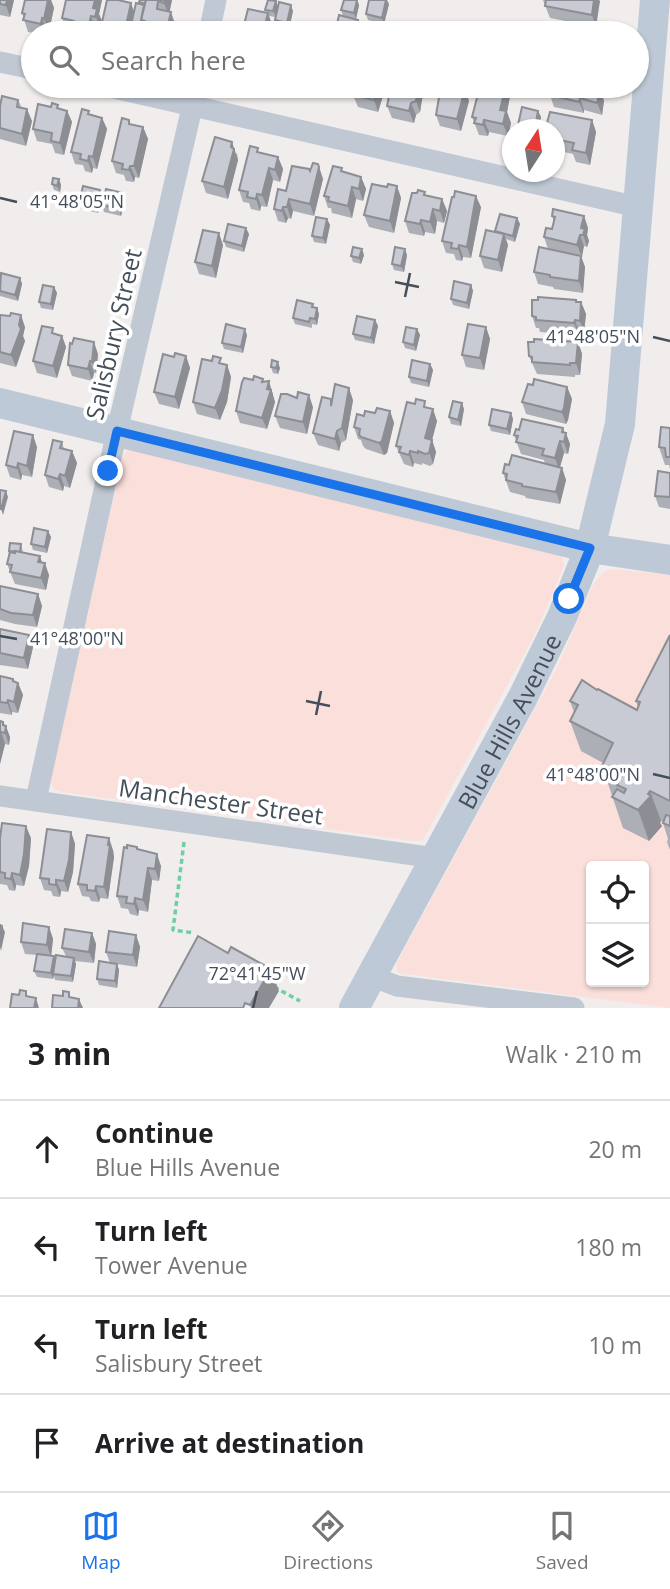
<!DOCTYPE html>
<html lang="en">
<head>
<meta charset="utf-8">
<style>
	:root { --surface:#fff; --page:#f6f6f6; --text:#202124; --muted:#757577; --line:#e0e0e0; --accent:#1a73e8 }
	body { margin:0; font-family:"Open Sans",sans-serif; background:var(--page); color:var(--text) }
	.controls { position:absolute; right:21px; bottom:21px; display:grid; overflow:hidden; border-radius:7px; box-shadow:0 2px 5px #0004 }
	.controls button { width:63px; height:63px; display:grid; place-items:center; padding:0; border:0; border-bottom:2px solid var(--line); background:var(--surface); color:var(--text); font:35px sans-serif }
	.compass { position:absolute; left:502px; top:119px; width:63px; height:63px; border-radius:50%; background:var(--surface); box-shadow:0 2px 5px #0004; rotate:12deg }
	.stop { position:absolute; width:21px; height:21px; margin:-16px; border:5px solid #1a73e8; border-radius:50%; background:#fff }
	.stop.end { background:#1a73e8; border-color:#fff; box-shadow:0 2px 7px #0008 }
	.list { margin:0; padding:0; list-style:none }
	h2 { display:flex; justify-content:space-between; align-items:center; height:91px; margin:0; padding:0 28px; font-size:30px }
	h2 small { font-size:23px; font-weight:400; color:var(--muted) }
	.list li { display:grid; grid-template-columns:46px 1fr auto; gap:21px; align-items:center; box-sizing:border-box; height:98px; padding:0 28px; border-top:2px solid var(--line) }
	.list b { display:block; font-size:26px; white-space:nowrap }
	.list p { margin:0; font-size:23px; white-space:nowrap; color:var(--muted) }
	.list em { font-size:23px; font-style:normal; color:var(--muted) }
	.icon { flex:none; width:38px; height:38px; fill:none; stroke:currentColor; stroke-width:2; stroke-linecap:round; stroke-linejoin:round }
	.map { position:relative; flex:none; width:670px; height:1008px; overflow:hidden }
	.search { position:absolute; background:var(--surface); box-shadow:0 2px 5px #0004; left:21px; right:21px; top:21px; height:77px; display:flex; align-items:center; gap:18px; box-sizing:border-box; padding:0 24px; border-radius:38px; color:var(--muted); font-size:26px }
	.sheet { height:483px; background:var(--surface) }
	nav { display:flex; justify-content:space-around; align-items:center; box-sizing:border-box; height:98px; border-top:2px solid var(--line); background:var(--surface); font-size:19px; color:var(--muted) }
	nav a { display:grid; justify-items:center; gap:4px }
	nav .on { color:var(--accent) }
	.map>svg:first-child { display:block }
	.medical { fill:#fbdfdb; fill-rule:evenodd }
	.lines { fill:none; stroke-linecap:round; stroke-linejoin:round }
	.path { stroke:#6fcfa4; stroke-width:3.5; stroke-dasharray:5 3.5; stroke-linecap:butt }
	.street { stroke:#bfc8d3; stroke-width:21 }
	.secondary { stroke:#bec9d7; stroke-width:30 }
	.wall { fill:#acafb5 }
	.shaded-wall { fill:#8c8e94 }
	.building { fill:#c8cbd3; stroke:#8c8e94; stroke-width:2 }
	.route { stroke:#1a73e8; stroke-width:9 }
	.ticks { fill:none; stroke:#444f5b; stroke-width:2.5 }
	.labels { text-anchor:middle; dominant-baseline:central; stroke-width:7; stroke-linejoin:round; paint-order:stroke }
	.street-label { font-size:24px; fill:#444f5b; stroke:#fff }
	.ticks-label { font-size:18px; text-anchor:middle; fill:#444f5b; stroke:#fff; stroke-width:7; stroke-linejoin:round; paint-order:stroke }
</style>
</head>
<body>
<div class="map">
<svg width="670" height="1008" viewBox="0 0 670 1008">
	<rect width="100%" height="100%" fill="#f0edec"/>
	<g class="medical">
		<path d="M 127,449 L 559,554 L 562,557 L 564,566 L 536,632 L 423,840 L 413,841 L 62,792 L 54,789 L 51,784 L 52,775 L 122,460 Z"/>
		<path d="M 612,569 L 670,575 L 670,1008 L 398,973 L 396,964 L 556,670 L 594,583 L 603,573 ZM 591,866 L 644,866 L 644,982 L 591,982 Z"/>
	</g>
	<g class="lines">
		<g class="path">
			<path d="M 184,842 L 173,930 L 194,933"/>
			<path d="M 274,987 L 300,1001"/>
		</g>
		<g class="street">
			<path d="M 209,33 L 216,0"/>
			<path d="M 0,62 L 33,69"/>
			<path d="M 105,86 L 638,207"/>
			<path d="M 0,796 L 435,858"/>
			<path d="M 36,800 L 117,431 L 197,86"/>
			<path d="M 371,976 L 397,986 L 574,1008"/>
		</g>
		<g class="secondary">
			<path d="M 0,403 L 590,548 L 670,560"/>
			<path id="s1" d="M 354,1008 L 523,697 L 562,617 L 590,548 L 620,424 L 655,0"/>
		</g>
	</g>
	<g class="wall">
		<path d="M 0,0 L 14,0 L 10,17 L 0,15 L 0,16 Z"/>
		<path d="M 25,0 L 51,0 L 54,8 L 49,31 L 47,30 L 46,33 L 34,33 L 28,32 L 22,13 Z"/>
		<path d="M 66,0 L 102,0 L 99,14 L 102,21 L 100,29 L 95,28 L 94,33 L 76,33 L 66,30 L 62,18 Z"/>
		<path d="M 140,0 L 172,0 L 169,12 L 175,24 L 142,33 L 134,31 L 132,28 L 134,33 L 101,33 L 100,31 L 131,3 L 134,12 L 140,4 Z"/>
		<path d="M 344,0 L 357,0 L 359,5 L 356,19 L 360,26 L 343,16 L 341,10 Z"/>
		<path d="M 543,0 L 599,0 L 596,27 L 550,18 Z"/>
		<path d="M 276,1 L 278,7 L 293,11 L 289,29 L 277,26 L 275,20 L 275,17 L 269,16 L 272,25 L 242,33 L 267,13 L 265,10 Z"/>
		<path d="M 389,4 L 384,24 L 368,20 L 366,14 Z"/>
		<path d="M 311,86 L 337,86 L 336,91 L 326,89 L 325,93 L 319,92 L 317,87 Z"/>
		<path d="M 355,86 L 386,86 L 378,112 L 358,107 L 353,95 Z"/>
		<path d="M 452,86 L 460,86 L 469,101 L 461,131 L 440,126 L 436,115 Z"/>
		<path d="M 549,86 L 600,86 L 600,90 L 604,101 L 602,115 L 584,110 L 584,113 L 554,107 L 550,95 L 551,89 L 550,89 Z"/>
		<path d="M 424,87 L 420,112 L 416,115 L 414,123 L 392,118 L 387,106 Z"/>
		<path d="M 510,96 L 507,112 L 511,123 L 508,136 L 489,132 L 488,136 L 479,135 L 472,117 Z"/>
		<path d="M 18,100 L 22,108 L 32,121 L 26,146 L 0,139 L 0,106 Z"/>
		<path d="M 60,109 L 67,111 L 72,122 L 64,155 L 55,153 L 52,144 L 37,141 L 33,129 Z"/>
		<path d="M 538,111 L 541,117 L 538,130 L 520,130 L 518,125 Z"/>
		<path d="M 90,115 L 102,118 L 107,129 L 97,169 L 93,168 L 92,173 L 85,171 L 83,165 L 75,164 L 71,152 Z"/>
		<path d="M 592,120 L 596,132 L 590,165 L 576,162 L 573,154 L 555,150 L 555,130 L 547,123 Z"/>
		<path d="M 131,124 L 143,127 L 148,139 L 139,178 L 135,177 L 134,182 L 126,181 L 124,175 L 116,173 L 112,161 Z"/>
		<path d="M 237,153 L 238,160 L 228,199 L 206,193 L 202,181 Z"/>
		<path d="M 260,153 L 278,157 L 283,169 L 280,182 L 273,180 L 267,207 L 261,206 L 260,211 L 251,209 L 249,203 L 243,202 L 239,190 Z"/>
		<path d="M 318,164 L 323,179 L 314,216 L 293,211 L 291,219 L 288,218 L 286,223 L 278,221 L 274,209 L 286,191 Z"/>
		<path d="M 343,172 L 361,177 L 366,189 L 363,201 L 356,199 L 352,218 L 332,213 L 331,208 L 328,208 L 324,196 Z"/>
		<path d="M 59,179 L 61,185 L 60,192 L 54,190 L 52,184 Z"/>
		<path d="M 397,186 L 401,198 L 394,233 L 369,227 L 364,215 L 387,187 Z"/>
		<path d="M 100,190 L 102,196 L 98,213 L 82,209 L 79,203 Z"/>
		<path d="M 426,196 L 442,199 L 447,211 L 444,223 L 437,221 L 435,234 L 425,232 L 424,236 L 409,233 L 405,221 Z"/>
		<path d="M 125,199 L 121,216 L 104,212 L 102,205 Z"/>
		<path d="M 481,207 L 471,258 L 463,257 L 462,261 L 456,260 L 454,254 L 446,253 L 442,241 Z"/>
		<path d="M 552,216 L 584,216 L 588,228 L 587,235 L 589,241 L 587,247 L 584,246 L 581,257 L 585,267 L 583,293 L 554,289 L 553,287 L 538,284 L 534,272 L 548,249 L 544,237 L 552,229 L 554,222 Z"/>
		<path d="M 517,218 L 520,224 L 515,242 L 506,239 L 508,245 L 502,272 L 484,268 L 480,256 L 496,232 Z"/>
		<path d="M 327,219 L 330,225 L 326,244 L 314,242 L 312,236 Z"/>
		<path d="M 249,234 L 244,252 L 226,247 L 224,241 Z"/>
		<path d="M 223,245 L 216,278 L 199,274 L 195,262 Z"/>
		<path d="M 364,255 L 361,264 L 353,262 L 351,256 Z"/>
		<path d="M 407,255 L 404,272 L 394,270 L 392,264 Z"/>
		<path d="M 0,278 L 20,278 L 22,284 L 18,301 L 0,296 Z"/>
		<path d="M 471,285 L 473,291 L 469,309 L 453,305 L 451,299 Z"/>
		<path d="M 54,287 L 57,293 L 53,310 L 41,308 L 39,302 Z"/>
		<path d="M 577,302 L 581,302 L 586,314 L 584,332 L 579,332 L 579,335 L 540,332 L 539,328 L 536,328 L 532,316 Z"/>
		<path d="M 317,308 L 319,314 L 317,325 L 312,324 L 312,328 L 295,324 L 293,318 Z"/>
		<path d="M 0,315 L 25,327 L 23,336 L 25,341 L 16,367 L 0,363 Z"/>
		<path d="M 375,320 L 378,326 L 374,344 L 355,340 L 353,334 Z"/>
		<path d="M 486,327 L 490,339 L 484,370 L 466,367 L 462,355 Z"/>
		<path d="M 417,329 L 420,335 L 416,351 L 405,348 L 403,342 Z"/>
		<path d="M 55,334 L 62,336 L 66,347 L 57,378 L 37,373 L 33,361 Z"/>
		<path d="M 247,335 L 243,353 L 224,349 L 222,343 Z"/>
		<path d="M 578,342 L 582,354 L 580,375 L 575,375 L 575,377 L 537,374 L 529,356 Z"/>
		<path d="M 98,354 L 96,373 L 94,373 L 92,381 L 72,376 L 68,365 Z"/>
		<path d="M 186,356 L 190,368 L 179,409 L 159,404 L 154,392 L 174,357 Z"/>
		<path d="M 223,364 L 227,365 L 231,377 L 227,402 L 220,420 L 197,414 L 193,402 Z"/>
		<path d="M 430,364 L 433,370 L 429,387 L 411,383 L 409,377 Z"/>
		<path d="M 271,367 L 280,368 L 278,374 L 273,373 Z"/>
		<path d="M 264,382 L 273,393 L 273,396 L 275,402 L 267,429 L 240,423 L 236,411 Z"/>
		<path d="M 533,385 L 567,387 L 572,399 L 568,420 L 566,424 L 526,414 L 522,402 Z"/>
		<path d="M 353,400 L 346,440 L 341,443 L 339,451 L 318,445 L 313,433 L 331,402 Z"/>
		<path d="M 313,407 L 307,434 L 280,428 L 275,416 Z"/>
		<path d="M 428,407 L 437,421 L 432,440 L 436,452 L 433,464 L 430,466 L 422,463 L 422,465 L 414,463 L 413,467 L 404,464 L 396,446 Z"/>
		<path d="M 464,409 L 461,426 L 451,424 L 449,417 Z"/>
		<path d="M 390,411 L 394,423 L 387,453 L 384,455 L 366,449 L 363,446 L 361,440 L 358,439 L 354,427 L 364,416 Z"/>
		<path d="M 511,413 L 513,419 L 510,435 L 491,431 L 489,425 Z"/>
		<path d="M 670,428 L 670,469 L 669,465 L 665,465 L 659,447 Z"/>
		<path d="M 564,432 L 570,444 L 568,454 L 564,453 L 560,467 L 562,468 L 566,480 L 560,504 L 526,498 L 525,496 L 510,492 L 503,473 L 509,465 L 545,464 L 544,460 L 521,454 L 514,435 Z"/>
		<path d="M 62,442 L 64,449 L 72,451 L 77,463 L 70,488 L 64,486 L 63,491 L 49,487 L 45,475 Z"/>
		<path d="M 37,447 L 32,477 L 22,475 L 21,480 L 10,477 L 6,465 Z"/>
		<path d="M 670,473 L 670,509 L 659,507 L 655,496 Z"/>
		<path d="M 48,531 L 51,537 L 47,553 L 33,550 L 31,544 Z"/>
		<path d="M 21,544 L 23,552 L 42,563 L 49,575 L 46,590 L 15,584 L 7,564 L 9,551 Z"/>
		<path d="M 0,586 L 38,594 L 42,606 L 37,627 L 15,624 L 0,620 Z"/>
		<path d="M 0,629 L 33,647 L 28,669 L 0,665 Z"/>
		<path d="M 670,635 L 670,850 L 667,842 L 668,839 L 663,823 L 663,822 L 661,821 L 660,823 L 662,826 L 649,841 L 623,828 L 602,766 L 603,763 L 581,751 L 570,721 L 574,712 L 570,701 L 597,690 L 637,710 L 638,708 L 636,701 Z"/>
		<path d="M 0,676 L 13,679 L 14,682 L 18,683 L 23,695 L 18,713 L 12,712 L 12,715 L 0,713 Z"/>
		<path d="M 0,721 L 4,725 L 10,737 L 9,745 L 5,744 L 0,764 Z"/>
		<path d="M 71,832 L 75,844 L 73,872 L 68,892 L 61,891 L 60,897 L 53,896 L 51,891 L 44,890 L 40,878 Z"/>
		<path d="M 0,838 L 31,838 L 29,866 L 24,886 L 16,885 L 15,891 L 9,890 L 7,885 L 0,884 Z"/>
		<path d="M 113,850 L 114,857 L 108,899 L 100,898 L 99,902 L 91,901 L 89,897 L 82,896 L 78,884 Z"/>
		<path d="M 138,850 L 161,866 L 159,881 L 152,880 L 148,912 L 139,910 L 138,916 L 130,914 L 128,909 L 121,908 L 117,896 Z"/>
		<path d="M 49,927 L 53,939 L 51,956 L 54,956 L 55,960 L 66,956 L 62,948 L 92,933 L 96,944 L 94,963 L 75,961 L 76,964 L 73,982 L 55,980 L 54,976 L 53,979 L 37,977 L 34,971 L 37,955 L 25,954 L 21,942 Z"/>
		<path d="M 136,935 L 140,947 L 137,967 L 117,964 L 119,970 L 117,988 L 99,985 L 97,979 L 110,963 L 106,952 Z"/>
	</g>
	<g class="shaded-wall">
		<path d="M 7,0 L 14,0 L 10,17 L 6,5 Z"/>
		<path d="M 48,0 L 51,0 L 54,8 L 49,31 L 44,19 Z"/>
		<path d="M 95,0 L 102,0 L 99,14 L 102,21 L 100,29 L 93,8 Z"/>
		<path d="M 165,0 L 172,0 L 169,15 L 164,3 Z"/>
		<path d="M 357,0 L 359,5 L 356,19 L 354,13 Z"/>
		<path d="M 386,0 L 387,0 L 389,4 L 384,24 L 382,18 Z"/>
		<path d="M 594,0 L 599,0 L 600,1 L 596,27 L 592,15 Z"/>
		<path d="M 276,1 L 278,7 L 276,17 L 273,11 Z"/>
		<path d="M 131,3 L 135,15 L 131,25 L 134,33 L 132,33 L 127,21 Z"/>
		<path d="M 291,5 L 293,11 L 289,29 L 287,23 Z"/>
		<path d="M 171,12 L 175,24 L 173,33 L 166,33 Z"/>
		<path d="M 268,13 L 272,25 L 270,33 L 263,33 Z"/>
		<path d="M 91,16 L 95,28 L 94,33 L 92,33 L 89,25 Z"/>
		<path d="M 42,18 L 47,30 L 46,33 L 44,33 L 41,24 Z"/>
		<path d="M 358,20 L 360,26 L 358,33 L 355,33 Z"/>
		<path d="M 83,23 L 86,33 L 84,33 L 82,27 Z"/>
		<path d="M 126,24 L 129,33 L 123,33 Z"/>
		<path d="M 378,86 L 386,86 L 378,112 L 374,100 Z"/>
		<path d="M 418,86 L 423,86 L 424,87 L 420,112 L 416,101 Z"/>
		<path d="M 459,86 L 463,96 L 465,89 L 469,101 L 461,131 L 457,119 Z"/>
		<path d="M 506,86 L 507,86 L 510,96 L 507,112 L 511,123 L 508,136 L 503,124 L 500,110 Z"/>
		<path d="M 594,86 L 600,86 L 601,87 L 600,90 L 604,101 L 602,115 L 597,103 L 594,88 Z"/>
		<path d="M 580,98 L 584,110 L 584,113 L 579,102 Z"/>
		<path d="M 411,103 L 416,115 L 414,123 L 409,111 Z"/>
		<path d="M 27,109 L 32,121 L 26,146 L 22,134 Z"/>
		<path d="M 67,111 L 72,122 L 64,155 L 60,143 Z"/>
		<path d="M 538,111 L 541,117 L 538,130 L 535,130 Z"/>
		<path d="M 102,118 L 107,129 L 97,169 L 93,157 Z"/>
		<path d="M 484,120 L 489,132 L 488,136 L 483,125 Z"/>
		<path d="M 592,120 L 596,132 L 590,165 L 586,153 Z"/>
		<path d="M 143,127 L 148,139 L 139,178 L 134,166 Z"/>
		<path d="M 232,142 L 238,160 L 228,199 L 224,187 Z"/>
		<path d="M 89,156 L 93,168 L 92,173 L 88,161 Z"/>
		<path d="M 278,157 L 283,169 L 280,182 L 275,170 Z"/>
		<path d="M 130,166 L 135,177 L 134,182 L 129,170 Z"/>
		<path d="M 319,167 L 323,179 L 314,216 L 310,204 Z"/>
		<path d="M 269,168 L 273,180 L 267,207 L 262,195 Z"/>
		<path d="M 361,177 L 366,189 L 363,201 L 359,189 Z"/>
		<path d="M 59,179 L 61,185 L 60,192 L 57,186 Z"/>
		<path d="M 397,186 L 401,198 L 394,233 L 390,221 Z"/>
		<path d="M 352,187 L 356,199 L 352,218 L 348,206 Z"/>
		<path d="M 100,190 L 102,196 L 98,213 L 96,207 Z"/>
		<path d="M 123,193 L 125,199 L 121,216 L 119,209 Z"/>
		<path d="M 257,194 L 261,206 L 260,211 L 256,199 Z"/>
		<path d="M 476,196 L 481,207 L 471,258 L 467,247 Z"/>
		<path d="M 289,199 L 293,211 L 291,219 L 287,207 Z"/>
		<path d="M 442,199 L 447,211 L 444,223 L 440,211 Z"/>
		<path d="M 283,207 L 288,218 L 286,223 L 282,211 Z"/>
		<path d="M 433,209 L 437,221 L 435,234 L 430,222 Z"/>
		<path d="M 584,216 L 588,228 L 587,235 L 589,241 L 587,247 L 581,228 Z"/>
		<path d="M 517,218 L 520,224 L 515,242 L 513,236 Z"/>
		<path d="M 327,219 L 330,225 L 326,244 L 323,238 Z"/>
		<path d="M 421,220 L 425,232 L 424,236 L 420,224 Z"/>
		<path d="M 246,228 L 249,234 L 244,252 L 242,246 Z"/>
		<path d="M 219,233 L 223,245 L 216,278 L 212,266 Z"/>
		<path d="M 504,234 L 508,245 L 502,272 L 498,260 Z"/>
		<path d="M 580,235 L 584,246 L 582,257 L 577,245 Z"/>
		<path d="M 459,245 L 463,257 L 462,261 L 458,249 Z"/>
		<path d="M 362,249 L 364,255 L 361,264 L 359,258 Z"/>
		<path d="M 405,249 L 407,255 L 404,272 L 401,266 Z"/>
		<path d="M 581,256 L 585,267 L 583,293 L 579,281 Z"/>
		<path d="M 20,278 L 22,284 L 18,301 L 15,295 Z"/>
		<path d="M 471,285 L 473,291 L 469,309 L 467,303 Z"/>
		<path d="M 54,287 L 57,293 L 53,310 L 51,304 Z"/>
		<path d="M 581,302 L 586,314 L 584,332 L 580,321 Z"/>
		<path d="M 317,308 L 319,314 L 317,325 L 315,319 Z"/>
		<path d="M 21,315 L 25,327 L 23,336 L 25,341 L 16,367 L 11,355 Z"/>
		<path d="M 375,320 L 378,326 L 374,344 L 371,338 Z"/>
		<path d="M 575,320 L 579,332 L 579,335 L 574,323 Z"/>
		<path d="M 486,327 L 490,339 L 484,370 L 480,358 Z"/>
		<path d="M 245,329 L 247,335 L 243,353 L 241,347 Z"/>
		<path d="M 417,329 L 420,335 L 416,351 L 414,345 Z"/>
		<path d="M 62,336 L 66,347 L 57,378 L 53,366 Z"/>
		<path d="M 94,342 L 98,354 L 96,373 L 92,362 Z"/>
		<path d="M 578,342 L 582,354 L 580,375 L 576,363 Z"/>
		<path d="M 186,356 L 190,368 L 179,409 L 175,397 Z"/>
		<path d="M 90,361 L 94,373 L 92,381 L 88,369 Z"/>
		<path d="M 278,362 L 280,368 L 278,374 L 276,368 Z"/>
		<path d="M 430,364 L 433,370 L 429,387 L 427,381 Z"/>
		<path d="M 227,365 L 231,377 L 227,402 L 220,420 L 215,408 Z"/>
		<path d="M 269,381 L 275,402 L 267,429 L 262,418 Z"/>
		<path d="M 567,387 L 572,399 L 568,420 L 566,424 L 562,412 Z"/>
		<path d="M 349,388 L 353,400 L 346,440 L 342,428 Z"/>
		<path d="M 309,395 L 313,407 L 307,434 L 303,422 Z"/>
		<path d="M 462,403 L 464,409 L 461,426 L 458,420 Z"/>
		<path d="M 433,409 L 437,421 L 432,440 L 436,452 L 433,464 L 425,438 Z"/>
		<path d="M 390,411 L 394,423 L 387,453 L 384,455 L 379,443 Z"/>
		<path d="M 511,413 L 513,419 L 510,435 L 507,429 Z"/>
		<path d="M 563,428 L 565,435 L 566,433 L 570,444 L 568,454 L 564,442 L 562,432 Z"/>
		<path d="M 337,431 L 341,443 L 339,451 L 335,439 Z"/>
		<path d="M 33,435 L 37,447 L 32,477 L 27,466 Z"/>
		<path d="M 560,441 L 564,453 L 559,470 L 555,458 Z"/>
		<path d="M 72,451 L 77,463 L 70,488 L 65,476 Z"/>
		<path d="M 410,451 L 414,463 L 413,467 L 409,455 Z"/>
		<path d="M 18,463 L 22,475 L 21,480 L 17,468 Z"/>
		<path d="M 562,468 L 566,480 L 560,504 L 556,492 Z"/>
		<path d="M 60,474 L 64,486 L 63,491 L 58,479 Z"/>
		<path d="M 6,491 L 8,497 L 3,515 L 1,509 Z"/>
		<path d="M 48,531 L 51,537 L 47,553 L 45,547 Z"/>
		<path d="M 40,556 L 44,568 L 45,563 L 49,575 L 46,590 L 41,578 L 38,562 Z"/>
		<path d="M 38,594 L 42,606 L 37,627 L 33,615 Z"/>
		<path d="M 29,635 L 33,647 L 28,669 L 24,658 Z"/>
		<path d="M 13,679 L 17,689 L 18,683 L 23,695 L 18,713 L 14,702 Z"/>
		<path d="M 8,700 L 12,712 L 12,715 L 7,703 Z"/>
		<path d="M 3,722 L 6,728 L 6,726 L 10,737 L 9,745 L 3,725 Z"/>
		<path d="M 1,732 L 5,744 L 0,764 L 0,735 Z"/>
		<path d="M 650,791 L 661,821 L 660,823 L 662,826 L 649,841 L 638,810 Z"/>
		<path d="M 26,826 L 31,838 L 29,866 L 24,886 L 20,875 Z"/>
		<path d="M 71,832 L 75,844 L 73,872 L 68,892 L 64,881 Z"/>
		<path d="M 109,838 L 113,850 L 114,857 L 108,899 L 104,887 Z"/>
		<path d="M 157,854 L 161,866 L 159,881 L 155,869 Z"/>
		<path d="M 148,868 L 152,880 L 148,912 L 143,900 Z"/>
		<path d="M 12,873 L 16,885 L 15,891 L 11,879 Z"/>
		<path d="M 56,880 L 61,891 L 60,897 L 56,885 Z"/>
		<path d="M 96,886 L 100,898 L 99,902 L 95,891 Z"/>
		<path d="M 135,898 L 139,910 L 138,916 L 134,904 Z"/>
		<path d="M 2,926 L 5,932 L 1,951 L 0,947 L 0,940 Z"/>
		<path d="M 49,927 L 53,939 L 51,957 L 47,945 Z"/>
		<path d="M 92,933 L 96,944 L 94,963 L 89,952 Z"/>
		<path d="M 136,935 L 140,947 L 137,967 L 133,955 Z"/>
		<path d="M 54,956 L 56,962 L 53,979 L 51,973 Z"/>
		<path d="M 74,958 L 76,964 L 73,982 L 71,976 Z"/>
		<path d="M 117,964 L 119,970 L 117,988 L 115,981 Z"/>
		<path d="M 271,969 L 279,991 L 269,1008 L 251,1008 L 250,1005 Z"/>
		<path d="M 36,998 L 39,1008 L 34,1008 Z"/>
		<path d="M 79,999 L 83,1008 L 78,1008 Z"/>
	</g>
	<g class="building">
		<path d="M 0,0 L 7,0 L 6,5 L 0,4 Z"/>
		<path d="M 25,0 L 48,0 L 44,19 L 42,18 L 41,24 L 23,20 L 25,14 L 22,13 Z"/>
		<path d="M 66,0 L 95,0 L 93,8 L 97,9 L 95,17 L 91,16 L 89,25 L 83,23 L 82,27 L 73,24 L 74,21 L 62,18 Z"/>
		<path d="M 107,0 L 118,0 L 131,3 L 127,21 L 130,21 L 129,25 L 126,24 L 123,33 L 108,33 L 100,31 Z"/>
		<path d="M 140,0 L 146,0 L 145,4 L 139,2 Z"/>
		<path d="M 146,0 L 165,0 L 164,3 L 158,1 L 157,9 L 171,12 L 166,33 L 142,33 L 145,21 L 141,20 Z"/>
		<path d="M 268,0 L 276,1 L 273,11 L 265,10 Z"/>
		<path d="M 344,0 L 357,0 L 354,13 L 341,10 Z"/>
		<path d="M 369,0 L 386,0 L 382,18 L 366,14 Z"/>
		<path d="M 546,0 L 594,0 L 592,15 L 545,6 Z"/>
		<path d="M 279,2 L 291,5 L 287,23 L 275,20 Z"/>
		<path d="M 136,3 L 144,5 L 141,20 L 142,23 L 141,27 L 131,25 Z"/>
		<path d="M 248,9 L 268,13 L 263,33 L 236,33 L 236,32 L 242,33 Z"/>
		<path d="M 339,15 L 358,20 L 355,33 L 335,33 Z"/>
		<path d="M 554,26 L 588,33 L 552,33 Z"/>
		<path d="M 355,86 L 378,86 L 374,100 L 353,95 Z"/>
		<path d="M 391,86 L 418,86 L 416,101 L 411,103 L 409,111 L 387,106 Z"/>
		<path d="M 441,86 L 459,86 L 458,88 L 465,89 L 457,119 L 436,115 Z"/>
		<path d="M 480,86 L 506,86 L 500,110 L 506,111 L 503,124 L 484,120 L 483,125 L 474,123 L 476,118 L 472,117 Z"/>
		<path d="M 552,86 L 594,86 L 594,88 L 600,89 L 597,103 L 580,98 L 579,102 L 550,95 Z"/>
		<path d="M 2,96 L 18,100 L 17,107 L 27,109 L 22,134 L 0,128 L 0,106 Z"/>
		<path d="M 52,103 L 58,105 L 57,108 L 67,111 L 60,143 L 51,141 L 52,133 L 33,129 L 38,104 L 51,107 Z"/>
		<path d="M 522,107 L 538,111 L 535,129 L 518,125 Z"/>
		<path d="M 82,109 L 89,111 L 88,114 L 102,118 L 93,157 L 89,156 L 88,161 L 80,159 L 81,154 L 71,152 Z"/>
		<path d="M 550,112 L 592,120 L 586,153 L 572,150 L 574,143 L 555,139 L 555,130 L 541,130 L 542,122 L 547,123 Z"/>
		<path d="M 122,118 L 129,120 L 129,124 L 143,127 L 134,166 L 130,166 L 129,170 L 122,169 L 123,164 L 112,161 Z"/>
		<path d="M 215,137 L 232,142 L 231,147 L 234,149 L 224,187 L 202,181 Z"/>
		<path d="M 250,146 L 258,148 L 257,152 L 278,157 L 275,170 L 269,168 L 262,195 L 257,194 L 256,199 L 247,197 L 248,192 L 239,190 Z"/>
		<path d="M 313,163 L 318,164 L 319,167 L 310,204 L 289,199 L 287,207 L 283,207 L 282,211 L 274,209 L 278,189 L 286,191 L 292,166 L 309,169 L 310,171 Z"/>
		<path d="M 333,166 L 342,168 L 341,171 L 361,177 L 359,189 L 352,187 L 348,206 L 328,201 L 329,197 L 324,196 Z"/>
		<path d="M 53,178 L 59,179 L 57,186 L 52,184 Z"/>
		<path d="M 372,184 L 387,187 L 388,184 L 397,186 L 390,221 L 364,215 Z"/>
		<path d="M 83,186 L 100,190 L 96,207 L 79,203 Z"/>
		<path d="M 106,189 L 123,193 L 119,209 L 102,205 Z"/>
		<path d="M 418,190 L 425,192 L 424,195 L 442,199 L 440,211 L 433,209 L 430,222 L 421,220 L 420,224 L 405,221 L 412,193 L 417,193 Z"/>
		<path d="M 455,191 L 476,196 L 467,247 L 459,245 L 458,249 L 451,248 L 452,243 L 442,241 L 452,197 L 454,197 Z"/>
		<path d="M 553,209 L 584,216 L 581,228 L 585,229 L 583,235 L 580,235 L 577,245 L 544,237 L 546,228 L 552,229 L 555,217 L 552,216 Z"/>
		<path d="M 500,214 L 517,218 L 513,236 L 495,231 Z"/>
		<path d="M 316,217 L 327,219 L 323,238 L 312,236 Z"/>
		<path d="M 228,224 L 246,228 L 242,246 L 224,241 Z"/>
		<path d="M 203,230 L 219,233 L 212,266 L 195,262 Z"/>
		<path d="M 486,230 L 504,234 L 498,260 L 480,256 Z"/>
		<path d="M 353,247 L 362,249 L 359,258 L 351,256 Z"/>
		<path d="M 395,247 L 405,249 L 401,266 L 392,264 Z"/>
		<path d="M 539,247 L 581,256 L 579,281 L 550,277 L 550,275 L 534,272 Z"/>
		<path d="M 1,273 L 20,278 L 15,295 L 0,291 Z"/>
		<path d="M 454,281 L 471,285 L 467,303 L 451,299 Z"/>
		<path d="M 43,285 L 54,287 L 51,304 L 39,302 Z"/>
		<path d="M 538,297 L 576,300 L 576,302 L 581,302 L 580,321 L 575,320 L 574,323 L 536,320 L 536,317 L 532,316 L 532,300 L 538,300 Z"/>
		<path d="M 297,300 L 313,304 L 312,307 L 317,308 L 315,319 L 310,318 L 309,322 L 293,318 Z"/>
		<path d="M 11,313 L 21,315 L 19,325 L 21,329 L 11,355 L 0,352 L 0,315 L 10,316 Z"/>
		<path d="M 357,316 L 375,320 L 371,338 L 353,334 Z"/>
		<path d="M 226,324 L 245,329 L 241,347 L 222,343 Z"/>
		<path d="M 468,324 L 486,327 L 480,358 L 462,355 Z"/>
		<path d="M 42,326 L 53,328 L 52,333 L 62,336 L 53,366 L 33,361 Z"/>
		<path d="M 406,327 L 417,329 L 414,345 L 403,342 Z"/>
		<path d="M 74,338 L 94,342 L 92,362 L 90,361 L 88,369 L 68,365 L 70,343 L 72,344 Z"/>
		<path d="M 534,339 L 578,342 L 576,363 L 570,363 L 570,365 L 532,362 L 532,357 L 529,356 L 528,342 L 534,342 Z"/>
		<path d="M 175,353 L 186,356 L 175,397 L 154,392 L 163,354 L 174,357 Z"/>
		<path d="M 213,356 L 221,358 L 219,363 L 227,365 L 222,390 L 215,408 L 193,402 L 202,359 L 212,361 Z"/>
		<path d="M 272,360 L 278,362 L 276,368 L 271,367 Z"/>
		<path d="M 412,360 L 430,364 L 427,381 L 409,377 Z"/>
		<path d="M 254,376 L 263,379 L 262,382 L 269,381 L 267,389 L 271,390 L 262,418 L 236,411 L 242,382 L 244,378 L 253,380 Z"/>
		<path d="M 534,379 L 567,387 L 564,408 L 562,412 L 522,402 L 528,384 L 533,385 Z"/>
		<path d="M 335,384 L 349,388 L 342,428 L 337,431 L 335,439 L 313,433 L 322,397 L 331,399 L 331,406 Z"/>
		<path d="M 298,392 L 309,395 L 303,422 L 275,416 L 281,394 L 287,394 L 297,398 Z"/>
		<path d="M 416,399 L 425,401 L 424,407 L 433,409 L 425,438 L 432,440 L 429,453 L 425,454 L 418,451 L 418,453 L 410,451 L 409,455 L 399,452 L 401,447 L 396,446 L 407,402 L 415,404 Z"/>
		<path d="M 453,401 L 462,403 L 458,420 L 449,417 Z"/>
		<path d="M 377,408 L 390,411 L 382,441 L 379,443 L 361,437 L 359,435 L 360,429 L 354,427 L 357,414 L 364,416 L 365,411 L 375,413 Z"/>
		<path d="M 492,409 L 511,413 L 507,429 L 489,425 Z"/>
		<path d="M 522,419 L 563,428 L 562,432 L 566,433 L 564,442 L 560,441 L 555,458 L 542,455 L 544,449 L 516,442 L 518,436 L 514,435 L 516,429 L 519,430 Z"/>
		<path d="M 661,427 L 670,428 L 670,457 L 666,457 L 665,448 L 659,447 Z"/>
		<path d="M 14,431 L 33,435 L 27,466 L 18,463 L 17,468 L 6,465 Z"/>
		<path d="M 53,440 L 62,442 L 60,448 L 72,451 L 65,476 L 60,474 L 58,479 L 45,475 Z"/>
		<path d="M 512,455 L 562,468 L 556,492 L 522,486 L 522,484 L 506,480 L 507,474 L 503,473 L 505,464 L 509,465 Z"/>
		<path d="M 658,471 L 670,473 L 670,497 L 655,496 Z"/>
		<path d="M 0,490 L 6,491 L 1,509 L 0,509 Z"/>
		<path d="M 34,528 L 48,531 L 45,547 L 31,544 Z"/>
		<path d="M 10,543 L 21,544 L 20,552 L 9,551 Z"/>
		<path d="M 15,551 L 40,556 L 38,562 L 45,563 L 41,578 L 10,572 L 12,565 L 7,564 L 10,552 L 15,553 Z"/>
		<path d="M 0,586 L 38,594 L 33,615 L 11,613 L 0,609 Z"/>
		<path d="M 0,629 L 29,635 L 24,658 L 0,653 Z"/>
		<path d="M 670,635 L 670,801 L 650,791 L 648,794 L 651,796 L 638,810 L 612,797 L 617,789 L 624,793 L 626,789 L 617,785 L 622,776 L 602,766 L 613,743 L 570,721 L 578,705 L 570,701 L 582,680 L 597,690 L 598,689 L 637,710 L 640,702 L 636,701 Z"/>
		<path d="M 0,676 L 13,679 L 13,681 L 18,683 L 14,702 L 8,700 L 7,703 L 0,702 Z"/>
		<path d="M 0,721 L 3,722 L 3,725 L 6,726 L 5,733 L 1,732 L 0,735 Z"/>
		<path d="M 666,815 L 670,816 L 670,826 L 663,823 Z"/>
		<path d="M 2,823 L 26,826 L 24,854 L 20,875 L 12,873 L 11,879 L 5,878 L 5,873 L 0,872 L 0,838 Z"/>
		<path d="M 47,829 L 71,832 L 69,860 L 64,881 L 56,880 L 56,885 L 49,884 L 49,879 L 40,878 Z"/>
		<path d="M 87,835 L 109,838 L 108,845 L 110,845 L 104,887 L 96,886 L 95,891 L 87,890 L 87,885 L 78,884 Z"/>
		<path d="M 127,845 L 137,847 L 137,849 L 157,854 L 155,869 L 148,868 L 143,900 L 135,898 L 134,904 L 126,903 L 127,897 L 117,896 L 124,847 L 127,848 Z"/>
		<path d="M 23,923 L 49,927 L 47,945 L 21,942 Z"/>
		<path d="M 0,925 L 2,926 L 0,940 Z"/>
		<path d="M 65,929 L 92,933 L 89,952 L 62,948 Z"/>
		<path d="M 109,931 L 136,935 L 133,955 L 106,952 Z"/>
		<path d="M 198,936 L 228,953 L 231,947 L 271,969 L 250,1005 L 245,1003 L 243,1008 L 159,1008 Z"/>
		<path d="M 37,954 L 54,956 L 51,973 L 34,971 Z"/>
		<path d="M 56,955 L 74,958 L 71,976 L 53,974 Z"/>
		<path d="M 99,961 L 117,964 L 115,981 L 97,979 Z"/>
		<path d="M 20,990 L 26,991 L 26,996 L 36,998 L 34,1008 L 10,1008 L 12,994 L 19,995 Z"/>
		<path d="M 63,991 L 69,992 L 69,997 L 79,999 L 78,1008 L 52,1008 L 53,995 L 63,996 Z"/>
	</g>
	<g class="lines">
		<path class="route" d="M 108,471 L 117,431 L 590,548 L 569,599"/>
	</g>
	<path class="ticks" d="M 0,198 L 17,202M 395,282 L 419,287M 405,297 L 410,273M 653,337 L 670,341M 0,636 L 17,639M 306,701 L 330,706M 316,715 L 321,691M 653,774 L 670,778M 253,1008 L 257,991"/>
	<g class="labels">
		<g class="street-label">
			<text transform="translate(113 334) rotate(-77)">Salisbury Street</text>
			<text stroke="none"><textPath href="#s1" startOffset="326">Blue Hills Avenue</textPath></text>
			<text transform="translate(221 801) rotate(8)">Manchester Street</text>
		</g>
	</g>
	<g class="ticks-label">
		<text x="77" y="208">41°48'05"N</text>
		<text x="593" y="343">41°48'05"N</text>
		<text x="77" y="645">41°48'00"N</text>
		<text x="593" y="781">41°48'00"N</text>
		<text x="257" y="980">72°41'45"W</text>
	</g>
</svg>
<div class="controls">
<button><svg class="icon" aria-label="locate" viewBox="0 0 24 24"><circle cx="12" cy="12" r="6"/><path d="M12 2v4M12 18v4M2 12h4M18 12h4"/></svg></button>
<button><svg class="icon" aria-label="layers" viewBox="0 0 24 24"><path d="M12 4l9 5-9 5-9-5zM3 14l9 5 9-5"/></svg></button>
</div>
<svg class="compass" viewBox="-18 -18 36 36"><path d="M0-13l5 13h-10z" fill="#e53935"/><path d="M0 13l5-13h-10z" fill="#757577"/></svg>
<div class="stop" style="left:569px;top:599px"></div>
<div class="stop end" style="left:108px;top:471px"></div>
<div class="search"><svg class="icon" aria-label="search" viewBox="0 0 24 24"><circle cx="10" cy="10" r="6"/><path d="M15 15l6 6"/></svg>Search here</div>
</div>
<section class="sheet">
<h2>3 min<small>Walk · 210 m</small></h2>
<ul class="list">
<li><svg class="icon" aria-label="ahead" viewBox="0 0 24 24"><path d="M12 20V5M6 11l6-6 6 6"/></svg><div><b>Continue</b><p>Blue Hills Avenue</p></div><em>20 m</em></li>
<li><svg class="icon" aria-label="left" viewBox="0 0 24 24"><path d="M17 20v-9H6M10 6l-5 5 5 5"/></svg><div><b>Turn left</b><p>Tower Avenue</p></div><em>180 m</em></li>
<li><svg class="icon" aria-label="left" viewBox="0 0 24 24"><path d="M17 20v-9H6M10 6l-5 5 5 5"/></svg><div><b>Turn left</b><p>Salisbury Street</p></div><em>10 m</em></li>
<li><svg class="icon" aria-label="arrive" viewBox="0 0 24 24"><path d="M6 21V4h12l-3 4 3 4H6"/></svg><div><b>Arrive at destination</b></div></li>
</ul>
</section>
<nav>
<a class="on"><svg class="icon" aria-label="map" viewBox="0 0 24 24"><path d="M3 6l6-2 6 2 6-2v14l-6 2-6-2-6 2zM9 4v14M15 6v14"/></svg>Map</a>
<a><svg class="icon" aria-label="directions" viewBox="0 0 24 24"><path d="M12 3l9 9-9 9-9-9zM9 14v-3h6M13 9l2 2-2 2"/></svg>Directions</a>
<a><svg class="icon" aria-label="saved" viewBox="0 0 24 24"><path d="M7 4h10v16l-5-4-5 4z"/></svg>Saved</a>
</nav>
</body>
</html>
